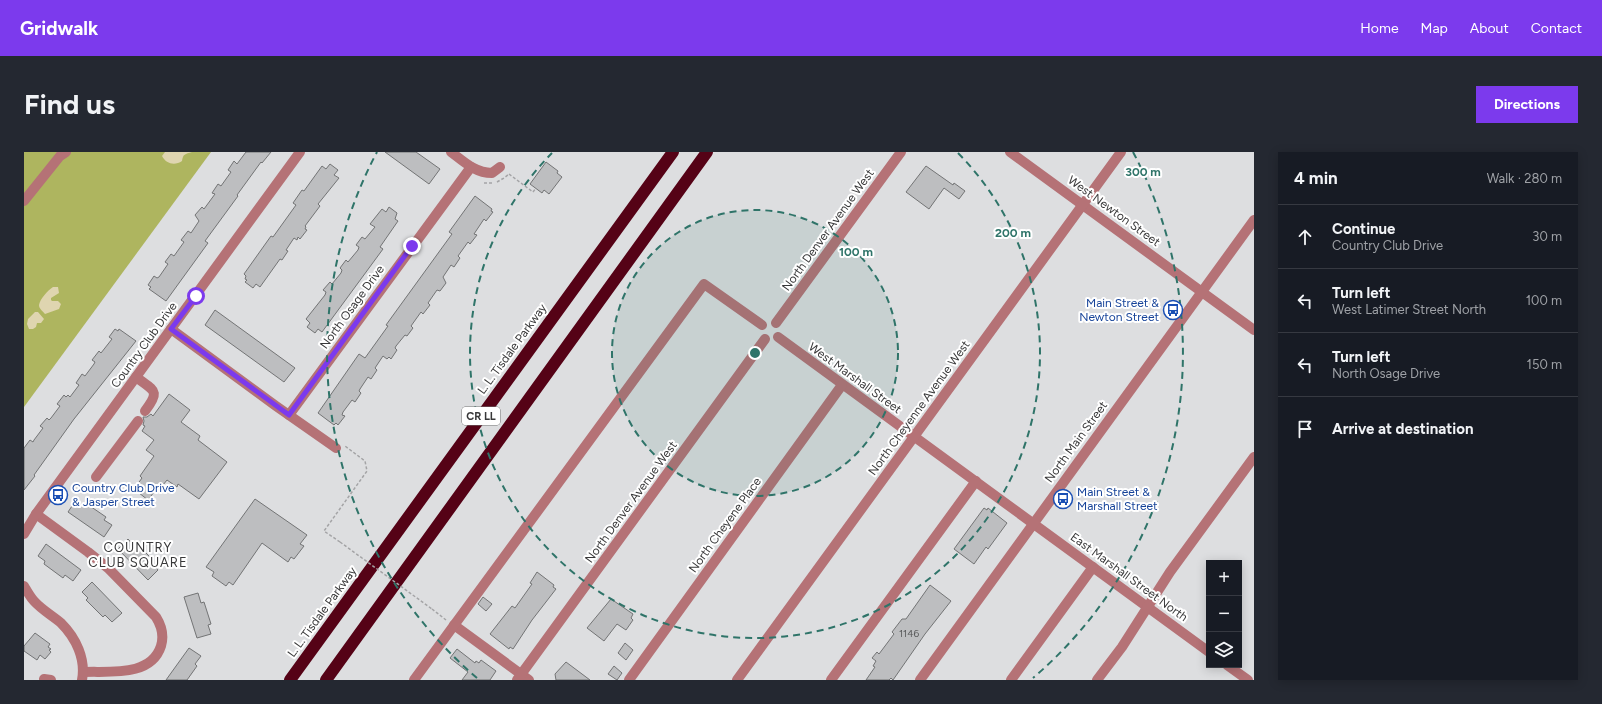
<!DOCTYPE html>
<html lang="en">
<head>
<meta charset="utf-8">
<style>
	:root { --surface:#171b24; --page:#242831; --text:#f1f3f6; --muted:#9ea1a6; --line:#363941; --accent:#7c3aed }
	body { margin:0; font-family:Figtree,sans-serif; background:var(--page); color:var(--text) }
	.controls { position:absolute; right:12px; bottom:12px; display:grid; overflow:hidden; border-radius:0px; box-shadow:0 2px 10px #0003 }
	.controls button { width:36px; height:36px; display:grid; place-items:center; padding:0; border:0; border-bottom:1px solid var(--line); background:var(--surface); color:var(--text); font:20px sans-serif }
	.stop { position:absolute; width:12px; height:12px; margin:-9px; border:3px solid #7c3aed; border-radius:50%; background:#fff }
	.stop.end { background:#7c3aed; border-color:#fff; box-shadow:0 1px 4px #0008 }
	.list { margin:0; padding:0; list-style:none }
	h2 { display:flex; justify-content:space-between; align-items:center; height:52px; margin:0; padding:0 16px; font-size:17px }
	h2 small { font-size:13px; font-weight:400; color:var(--muted) }
	.list li { display:grid; grid-template-columns:26px 1fr auto; gap:12px; align-items:center; box-sizing:border-box; height:64px; padding:0 16px; border-top:1px solid var(--line) }
	.list b { display:block; font-size:15px; white-space:nowrap }
	.list p { margin:0; font-size:13px; white-space:nowrap; color:var(--muted) }
	.list em { font-size:13px; font-style:normal; color:var(--muted) }
	.icon { flex:none; width:22px; height:22px; fill:none; stroke:currentColor; stroke-width:2; stroke-linecap:round; stroke-linejoin:round }
	.map { position:relative; flex:none; width:1230px; height:528px; overflow:hidden; border-radius:0px }
	header { display:flex; align-items:center; gap:24px; box-sizing:border-box; height:56px; padding:0 20px; background:var(--accent); color:#fff }
	header strong { font-size:19px }
	nav { display:flex; gap:22px; margin-inline-start:auto; font-size:14px }
	.intro { display:flex; align-items:center; justify-content:space-between; box-sizing:border-box; height:96px; padding:0 24px }
	h1 { margin:0; font-size:28px }
	.button { padding:10px 18px; border-radius:0px; background:var(--accent); color:#fff; font-size:14px; font-weight:700 }
	main { display:flex; gap:24px; padding:0 24px }
	aside { flex:1; background:var(--surface); border-radius:0px; box-shadow:0 2px 10px #0003 }
	.map>svg:first-child { display:block }
	.green { fill:#aeb55f }
	.sand { fill:#dfd5b0 }
	.building { fill:#bdbec0; stroke:#737475 }
	.lines { fill:none; stroke-linecap:round; stroke-linejoin:round }
	.path { stroke:#a4a4a6; stroke-width:1.5; stroke-dasharray:3 2; stroke-linecap:butt }
	.minor { stroke:#b57276; stroke-width:10 }
	.highway { stroke:#550216; stroke-width:12 }
	.path-bridge { stroke:#a4a4a6; stroke-width:1.5; stroke-dasharray:3 2; stroke-linecap:butt }
	.route { stroke:#7c3aed; stroke-width:5 }
	.ring { fill:none; stroke:#2f7469; stroke-width:2; stroke-dasharray:7 5 }
	.labels { text-anchor:middle; dominant-baseline:central; stroke-width:4; stroke-linejoin:round; paint-order:stroke }
	.number-label { font-size:10px; fill:#595a5b }
	.shield { fill:#fff; stroke:#747474; stroke-width:1 }
	.shield-label { font-size:11px; font-weight:bold; fill:#383839 }
	.street-label { font-size:12px; fill:#383839; stroke:#fff }
	.transit-label { font-size:12px; fill:#164399; stroke:#fff; text-anchor:start }
	.neighbourhood-label { font-size:13px; letter-spacing:1px; fill:#383839; stroke:#fff }
	.centre { fill:#2f7469; stroke:#fff; stroke-width:2 }
	.ring-label { font-size:12px; text-anchor:middle; font-weight:bold; fill:#2f7469; stroke:#fff; stroke-width:4; stroke-linejoin:round; paint-order:stroke }
</style>
</head>
<body>
<header>
<strong>Gridwalk</strong>
<nav><a>Home</a><a>Map</a><a>About</a><a>Contact</a></nav>
</header>
<div class="intro"><h1>Find us</h1><a class="button">Directions</a></div>
<main>
<div class="map">
<svg width="1230" height="528" viewBox="0 0 1230 528">
	<rect width="100%" height="100%" fill="#dddee0"/>
	<path class="green" d="M 0,0 L 187,0 L 0,255 Z"/>
	<g class="sand">
		<path d="M 141,0 L 168,0 C 161,2 159,2 158,9 C 151,14 142,12 138,4 Z"/>
		<path d="M 29,135 L 34,135 L 35,141 L 27,146 L 27,148 L 28,149 L 34,149 L 37,152 L 35,157 L 21,162 C 19,159 15,157 15,153 C 16,147 24,138 29,135 Z"/>
		<path d="M 11,160 L 14,160 L 20,167 L 17,171 L 13,171 L 12,175 L 9,177 L 5,177 L 3,172 L 4,167 Z"/>
	</g>
	<g class="building">
		<path d="M 222,0 L 247,0 L 238,11 L 237,10 L 213,43 L 214,44 L 181,89 L 184,91 L 142,149 L 125,137 L 127,135 L 124,133 L 130,124 L 133,126 L 135,125 L 144,112 L 141,110 L 147,102 L 150,104 L 160,90 L 157,88 L 164,79 L 167,81 L 175,69 L 171,63 L 178,55 L 180,57 L 191,42 L 188,41 L 194,32 L 197,34 L 207,20 L 204,18 L 210,9 L 213,12 Z"/>
		<path d="M 361,0 L 392,0 L 416,17 L 405,32 Z"/>
		<path d="M 522,10 L 534,19 L 533,21 L 538,25 L 525,42 L 520,38 L 518,41 L 506,32 Z"/>
		<path d="M 306,12 L 314,18 L 310,23 L 315,26 L 294,52 L 296,54 L 281,74 L 282,75 L 281,77 L 283,78 L 276,87 L 274,85 L 273,88 L 270,86 L 262,98 L 264,99 L 258,108 L 256,107 L 236,135 L 232,132 L 229,136 L 221,130 L 223,128 L 221,127 L 222,124 L 220,122 L 247,84 L 249,85 L 272,53 L 269,51 L 278,38 L 280,39 L 298,14 L 302,17 Z"/>
		<path d="M 902,14 L 929,33 L 930,31 L 941,39 L 935,47 L 920,36 L 905,57 L 882,40 Z"/>
		<path d="M 451,44 L 468,57 L 467,59 L 469,60 L 462,69 L 460,67 L 450,82 L 453,83 L 446,92 L 444,90 L 434,104 L 436,106 L 430,115 L 427,113 L 419,125 L 422,131 L 416,139 L 413,138 L 404,151 L 406,153 L 399,162 L 397,160 L 387,174 L 389,176 L 383,184 L 381,183 L 372,194 L 371,196 L 373,198 L 367,207 L 365,205 L 363,207 L 359,204 L 351,216 L 353,218 L 347,227 L 344,225 L 336,237 L 335,239 L 337,241 L 331,250 L 328,248 L 319,260 L 318,263 L 321,264 L 314,273 L 312,271 L 310,273 L 294,261 L 335,202 L 341,206 L 364,174 L 362,173 L 428,82 L 425,80 Z"/>
		<path d="M 365,55 L 373,61 L 371,67 L 374,69 L 356,95 L 359,97 L 298,180 L 294,177 L 291,181 L 283,175 L 286,171 L 282,167 L 301,143 L 302,140 L 299,138 L 306,130 L 308,132 L 317,121 L 318,118 L 316,116 L 322,108 L 324,110 L 334,98 L 335,95 L 332,93 L 338,85 L 341,87 L 351,75 L 346,72 L 358,57 L 362,60 Z"/>
		<path d="M 191,158 L 271,216 L 260,230 L 181,173 Z"/>
		<path d="M 91,177 L 94,179 L 95,177 L 112,189 L 50,267 L 10,323 L 11,324 L 0,338 L 0,296 L 6,288 L 9,290 L 10,288 L 19,276 L 16,274 L 23,266 L 25,268 L 27,266 L 36,254 L 33,252 L 40,243 L 42,245 L 44,243 L 46,245 L 55,233 L 52,231 L 58,222 L 61,224 L 70,212 L 71,210 L 68,208 L 75,199 L 77,201 L 88,187 L 85,185 Z"/>
		<path d="M 145,242 L 166,258 L 157,270 L 176,284 L 174,288 L 203,310 L 175,347 L 154,332 L 153,335 L 143,328 L 135,338 L 133,336 L 124,348 L 110,337 L 118,326 L 116,324 L 130,304 L 122,298 L 130,288 L 118,279 L 121,274 L 119,273 L 120,269 L 119,265 L 123,265 L 127,262 L 129,264 Z"/>
		<path d="M 231,347 L 283,383 L 276,392 L 280,394 L 270,407 L 267,405 L 264,410 L 238,391 L 209,433 L 205,430 L 202,434 L 188,424 L 190,420 L 182,415 Z"/>
		<path d="M 52,348 L 61,354 L 63,352 L 82,365 L 80,368 L 88,373 L 80,385 L 44,360 Z"/>
		<path d="M 960,356 L 963,358 L 964,356 L 983,371 L 964,397 L 962,395 L 950,412 L 930,397 Z"/>
		<path d="M 104,387 L 111,395 L 113,392 L 130,409 L 128,411 L 134,418 L 124,428 L 94,397 Z"/>
		<path d="M 22,392 L 57,418 L 49,429 L 41,423 L 39,426 L 20,412 L 21,409 L 14,404 Z"/>
		<path d="M 513,420 L 530,433 L 529,435 L 532,437 L 508,468 L 489,497 L 486,495 L 485,497 L 466,482 L 488,454 L 491,456 L 508,432 L 506,431 Z"/>
		<path d="M 68,430 L 98,461 L 88,470 L 81,463 L 79,465 L 62,448 L 64,446 L 58,440 Z"/>
		<path d="M 906,433 L 927,449 L 901,482 L 869,528 L 867,526 L 865,528 L 842,528 L 851,515 L 849,514 L 852,509 L 848,506 L 853,500 L 855,502 L 870,482 L 868,480 L 878,467 L 882,467 Z"/>
		<path d="M 174,441 L 177,451 L 180,450 L 187,472 L 184,473 L 187,482 L 173,486 L 160,445 Z"/>
		<path d="M 459,445 L 468,452 L 462,459 L 454,452 Z"/>
		<path d="M 587,447 L 609,462 L 607,466 L 609,468 L 602,478 L 593,472 L 580,489 L 563,476 Z"/>
		<path d="M 11,481 L 26,492 L 24,495 L 27,497 L 25,498 L 27,500 L 21,507 L 16,503 L 13,508 L 0,499 L 0,494 Z"/>
		<path d="M 601,491 L 609,498 L 602,508 L 594,501 Z"/>
		<path d="M 165,496 L 177,504 L 171,512 L 173,514 L 163,528 L 142,528 Z"/>
		<path d="M 433,497 L 451,511 L 452,509 L 455,511 L 457,508 L 472,519 L 466,528 L 438,528 L 444,520 L 426,506 Z"/>
		<path d="M 542,510 L 566,528 L 532,528 L 531,522 Z"/>
		<path d="M 590,514 L 598,521 L 593,528 L 584,522 Z"/>
	</g>
	<g class="lines">
		<g class="path">
			<path d="M 485,22 L 509,40 L 512,36"/>
			<path d="M 473,30 L 480,26 L 485,22"/>
			<path d="M 460,31 L 468,31"/>
			<path d="M 316,390 L 300,379 L 343,319 L 341,309 L 321,294"/>
			<path d="M 408,457 L 422,468"/>
		</g>
		<g class="minor">
			<path d="M 427,0 C 439,9 451,21 468,21 L 476,15"/>
			<path d="M 986,0 L 1230,178"/>
			<path d="M 0,49 L 36,4 L 42,0"/>
			<path d="M 752,171 L 877,0"/>
			<path d="M 147,177 L 252,254 L 312,296"/>
			<path d="M 754,185 L 1185,500"/>
			<path d="M 112,225 C 130,239 137,238 121,259"/>
			<path d="M 265,263 L 447,15"/>
			<path d="M 72,325 L 114,269"/>
			<path d="M 12,362 L 64,400 L 84,416 L 132,465 C 137,473 140,484 137,494 C 127,525 86,519 60,520"/>
			<path d="M 0,382 L 12,362 L 276,0"/>
			<path d="M 0,434 C 3,439 6,445 10,449 C 18,458 29,464 37,471 C 52,486 62,507 58,528"/>
			<path d="M 430,473 L 505,528"/>
			<path d="M 1203,513 L 1224,528"/>
			<path d="M 20,527 L 27,528"/>
			<path d="M 390,528 L 680,132 L 738,173"/>
			<path d="M 493,528 L 741,187"/>
			<path d="M 605,528 L 818,233"/>
			<path d="M 713,528 L 1097,0"/>
			<path d="M 807,528 L 952,329"/>
			<path d="M 896,528 L 1230,68"/>
			<path d="M 987,528 L 1069,415"/>
			<path d="M 1073,528 L 1098,495 L 1146,420 L 1230,305"/>
		</g>
		<g class="highway">
			<path d="M 266,528 L 649,0"/>
			<path d="M 302,528 L 683,0"/>
		</g>
		<path class="path-bridge" d="M 316,390 L 408,457"/>
	</g>
	<g class="lines">
		<path class="route" d="M 172,144 L 147,177 L 265,263 L 388,94"/>
	</g>
	<circle cx="731" cy="201" r="143" fill="#2f7469" fill-opacity=".12"/>
	<g class="ring">
		<circle cx="731" cy="201" r="143"/>
		<path d="M934 1A285 285 0 1 1 528 1"/>
		<path d="M453 526A428 428 0 0 1 353 0M1109 0A428 428 0 0 1 1009 526"/>
	</g>
	<defs>
		<g id="bus-ring" transform="scale(1)"><circle r="9.5" fill="#fff" stroke="#1a4fb4" stroke-width="1.5"/><path d="M-5-6H5V4H4V6H2V4H-2V6H-4V4H-5ZM-3.5-4V0h7V-4ZM-3.5 1.2v1.5H-2V1.2ZM2 1.2v1.5H3.5V1.2Z" fill="#1a4fb4"/></g>
	</defs>
	<g fill-rule="evenodd">
		<use href="#bus-ring" x="1149" y="158"/>
		<use href="#bus-ring" x="34" y="343"/>
		<use href="#bus-ring" x="1039" y="347"/>
	</g>
	<g class="labels">
		<g class="number-label">
			<text x="885" y="481">1146</text>
		</g>
		<rect class="shield" x="438" y="255" width="38" height="18" rx="3"/>
		<g class="shield-label">
			<text x="457" y="264">CR LL</text>
		</g>
		<g class="street-label">
			<text transform="translate(1090 59) rotate(36)">West Newton Street</text>
			<text transform="translate(804 78) rotate(-54)">North Denver Avenue West</text>
			<text transform="translate(328 155) rotate(-54)">North Osage Drive</text>
			<text transform="translate(120 193) rotate(-54)">Country Club Drive</text>
			<text transform="translate(488 197) rotate(-54)">L. L. Tisdale Parkway</text>
			<text transform="translate(831 226) rotate(36)">West Marshall Street</text>
			<text transform="translate(895 256) rotate(-54)">North Cheyenne Avenue West</text>
			<text transform="translate(1052 290) rotate(-54)">North Main Street</text>
			<text transform="translate(607 350) rotate(-54)">North Denver Avenue West</text>
			<text transform="translate(701 373) rotate(-54)">North Cheyene Place</text>
			<text transform="translate(1105 425) rotate(36)">East Marshall Street North</text>
			<text transform="translate(298 460) rotate(-54)">L. L. Tisdale Parkway</text>
		</g>
		<g class="transit-label">
			<text x="1135" y="151" text-anchor="end">Main Street &amp;<tspan x="1135" dy="14">Newton Street</tspan></text>
			<text x="48" y="336">Country Club Drive<tspan x="48" dy="14">&amp; Jasper Street</tspan></text>
			<text x="1053" y="340">Main Street &amp;<tspan x="1053" dy="14">Marshall Street</tspan></text>
		</g>
		<g class="neighbourhood-label">
			<text x="114" y="395">COUNTRY<tspan x="114" dy="15">CLUB SQUARE</tspan></text>
		</g>
	</g>
	<circle cx="731" cy="201" r="6" class="centre"/>
	<g class="ring-label">
		<text x="1119" y="24">300 m</text>
		<text x="989" y="85">200 m</text>
		<text x="832" y="104">100 m</text>
	</g>
</svg>
<div class="controls">
<button>+</button>
<button>−</button>
<button><svg class="icon" aria-label="layers" viewBox="0 0 24 24"><path d="M12 4l9 5-9 5-9-5zM3 14l9 5 9-5"/></svg></button>
</div>
<div class="stop" style="left:172px;top:144px"></div>
<div class="stop end" style="left:388px;top:94px"></div>
</div>
<aside>
<h2>4 min<small>Walk · 280 m</small></h2>
<ul class="list">
<li><svg class="icon" aria-label="ahead" viewBox="0 0 24 24"><path d="M12 20V5M6 11l6-6 6 6"/></svg><div><b>Continue</b><p>Country Club Drive</p></div><em>30 m</em></li>
<li><svg class="icon" aria-label="left" viewBox="0 0 24 24"><path d="M17 20v-9H6M10 6l-5 5 5 5"/></svg><div><b>Turn left</b><p>West Latimer Street North</p></div><em>100 m</em></li>
<li><svg class="icon" aria-label="left" viewBox="0 0 24 24"><path d="M17 20v-9H6M10 6l-5 5 5 5"/></svg><div><b>Turn left</b><p>North Osage Drive</p></div><em>150 m</em></li>
<li><svg class="icon" aria-label="arrive" viewBox="0 0 24 24"><path d="M6 21V4h12l-3 4 3 4H6"/></svg><div><b>Arrive at destination</b></div></li>
</ul>
</aside>
</main>
</body>
</html>
